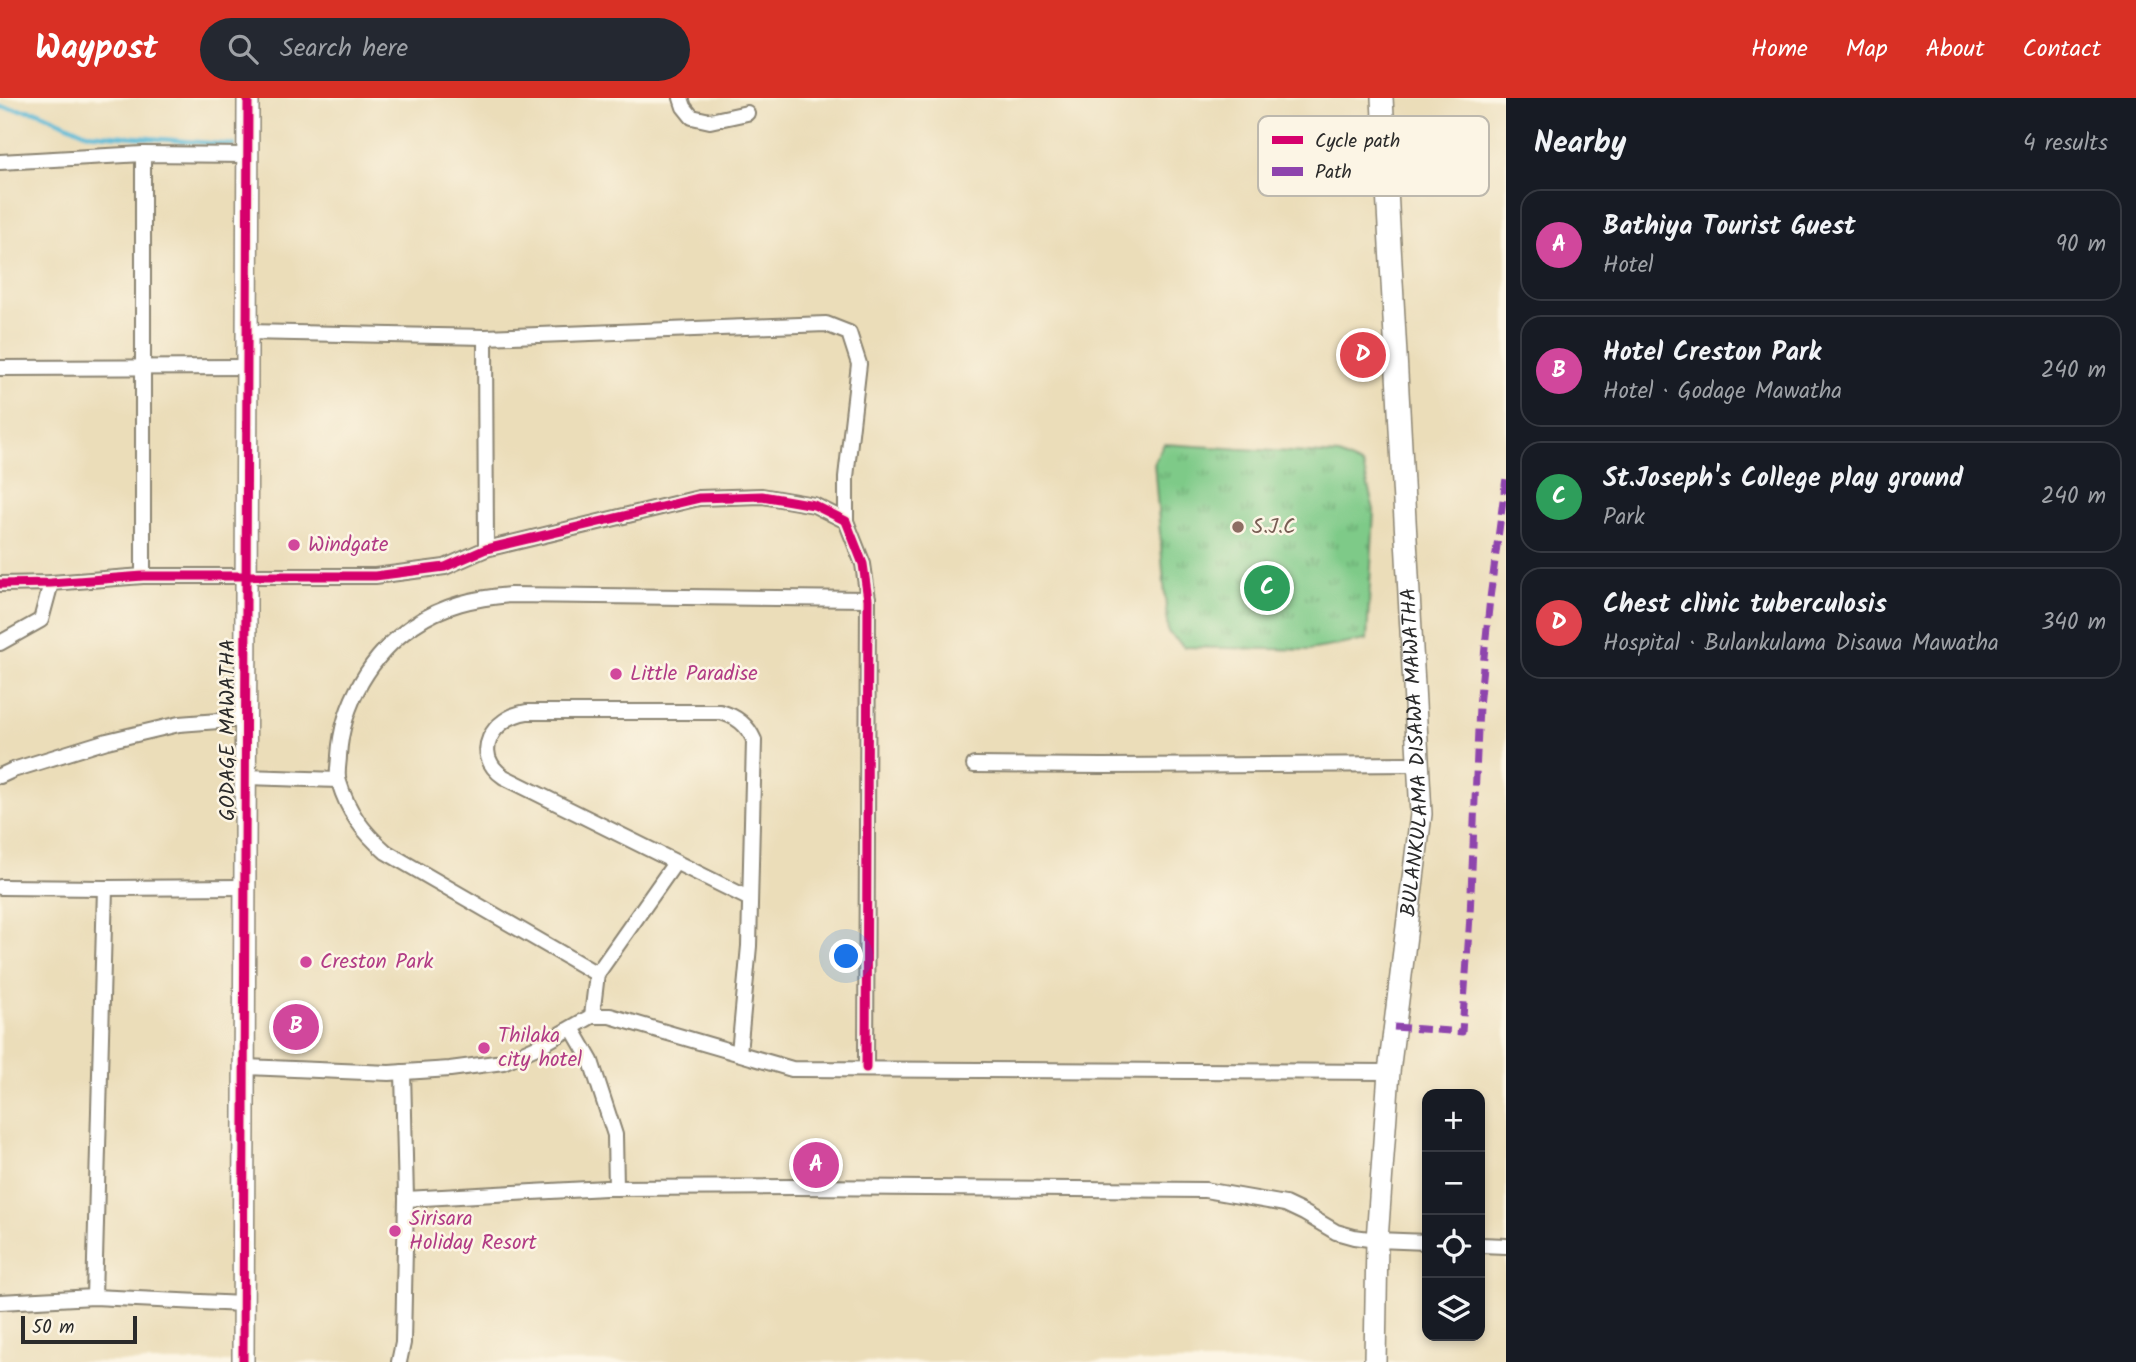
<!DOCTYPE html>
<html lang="en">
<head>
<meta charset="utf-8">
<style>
	:root { --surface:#171b24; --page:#242831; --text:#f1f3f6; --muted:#9ea1a6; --line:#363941; --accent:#d93025 }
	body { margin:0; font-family:Kalam,sans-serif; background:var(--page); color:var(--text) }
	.controls { position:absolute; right:21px; bottom:21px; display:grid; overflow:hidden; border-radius:14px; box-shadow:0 4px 10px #0003 }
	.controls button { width:63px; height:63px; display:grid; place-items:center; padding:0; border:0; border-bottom:2px solid var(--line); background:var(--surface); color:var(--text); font:35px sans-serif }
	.scale { position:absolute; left:21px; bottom:18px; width:116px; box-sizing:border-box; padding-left:7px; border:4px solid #2b2b2b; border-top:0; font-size:19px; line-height:24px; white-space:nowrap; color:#2b2b2b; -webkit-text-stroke:5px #fcf5e5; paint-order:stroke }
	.you { position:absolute; left:847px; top:859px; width:24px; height:24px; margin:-18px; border:5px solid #fff; border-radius:50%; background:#1a73e8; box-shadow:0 0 0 10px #1a73e833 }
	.badge { display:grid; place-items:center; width:46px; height:46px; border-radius:50%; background:var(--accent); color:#fff; font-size:23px; font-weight:700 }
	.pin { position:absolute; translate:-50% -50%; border:4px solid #fff; box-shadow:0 2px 7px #0006 }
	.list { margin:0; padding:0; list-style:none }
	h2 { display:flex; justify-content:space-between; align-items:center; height:91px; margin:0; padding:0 28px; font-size:30px }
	h2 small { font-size:23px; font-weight:400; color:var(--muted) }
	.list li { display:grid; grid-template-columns:46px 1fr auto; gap:21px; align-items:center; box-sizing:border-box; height:112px; margin:0 14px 14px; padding:0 14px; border:2px solid var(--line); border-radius:21px }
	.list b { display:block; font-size:26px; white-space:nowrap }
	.list p { margin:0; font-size:23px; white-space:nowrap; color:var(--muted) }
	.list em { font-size:23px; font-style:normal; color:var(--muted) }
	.icon { flex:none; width:38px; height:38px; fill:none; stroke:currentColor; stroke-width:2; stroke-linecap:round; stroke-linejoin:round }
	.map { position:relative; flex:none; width:1506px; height:1264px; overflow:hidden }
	header { display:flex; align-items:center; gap:42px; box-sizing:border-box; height:98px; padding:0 35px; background:var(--accent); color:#fff }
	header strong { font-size:33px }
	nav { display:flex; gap:38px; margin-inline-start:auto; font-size:24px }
	.search { width:490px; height:63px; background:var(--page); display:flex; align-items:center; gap:18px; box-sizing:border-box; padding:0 24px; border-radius:38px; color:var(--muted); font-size:26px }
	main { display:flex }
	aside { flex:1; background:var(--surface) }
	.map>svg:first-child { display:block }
	.grass { fill:url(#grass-tufts); stroke:#547a5a; stroke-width:2 }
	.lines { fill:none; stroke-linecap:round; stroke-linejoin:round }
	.stream { stroke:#57b8d6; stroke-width:4.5 }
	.street-casing { stroke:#8b8472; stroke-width:18 }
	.secondary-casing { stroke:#8b8472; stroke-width:24 }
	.street { stroke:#fff; stroke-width:14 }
	.secondary { stroke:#fff; stroke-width:21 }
	.quiet { stroke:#8e44ad; stroke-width:7; stroke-dasharray:14 7; stroke-linecap:butt }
	.cycleway-casing { stroke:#fcf5e5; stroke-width:13 }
	.cycleway { stroke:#d6006c; stroke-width:9 }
	.education-dot { fill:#8d6e63; stroke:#fcf5e5; stroke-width:2.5 }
	.hotel-dot { fill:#d1479c; stroke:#fcf5e5; stroke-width:2.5 }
	.labels { text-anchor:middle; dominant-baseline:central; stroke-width:5; stroke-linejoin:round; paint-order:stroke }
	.education-label { font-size:21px; fill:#785e54; stroke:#fcf5e5; text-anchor:start }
	.hotel-label { font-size:21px; fill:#b23c85; stroke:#fcf5e5; text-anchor:start }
	.street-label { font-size:21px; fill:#2b2b2b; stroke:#fcf5e5 }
	.key { fill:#fcf5e5; stroke:#bdb8ad; stroke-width:2 }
	.key-label { font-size:19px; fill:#2b2b2b }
</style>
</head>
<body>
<header>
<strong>Waypost</strong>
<div class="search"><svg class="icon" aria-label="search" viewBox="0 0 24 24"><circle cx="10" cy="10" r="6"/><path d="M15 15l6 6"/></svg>Search here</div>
<nav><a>Home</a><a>Map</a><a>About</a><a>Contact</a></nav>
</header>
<main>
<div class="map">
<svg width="1506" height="1264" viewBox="0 0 1506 1264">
	<defs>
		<pattern id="grass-tufts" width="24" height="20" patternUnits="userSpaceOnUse" patternTransform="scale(1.75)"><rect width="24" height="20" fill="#7eca88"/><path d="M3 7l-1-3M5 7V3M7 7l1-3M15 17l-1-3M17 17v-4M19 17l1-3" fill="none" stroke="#67a46f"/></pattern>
	</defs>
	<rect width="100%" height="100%" fill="#fcf5e5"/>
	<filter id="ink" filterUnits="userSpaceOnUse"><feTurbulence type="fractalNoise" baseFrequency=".0143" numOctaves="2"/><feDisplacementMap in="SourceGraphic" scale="14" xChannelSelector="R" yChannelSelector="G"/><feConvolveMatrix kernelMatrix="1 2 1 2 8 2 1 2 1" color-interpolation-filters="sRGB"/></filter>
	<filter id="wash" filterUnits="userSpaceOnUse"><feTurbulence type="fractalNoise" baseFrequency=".00686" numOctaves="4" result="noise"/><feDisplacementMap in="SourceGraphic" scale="28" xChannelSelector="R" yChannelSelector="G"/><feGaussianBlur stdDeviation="1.57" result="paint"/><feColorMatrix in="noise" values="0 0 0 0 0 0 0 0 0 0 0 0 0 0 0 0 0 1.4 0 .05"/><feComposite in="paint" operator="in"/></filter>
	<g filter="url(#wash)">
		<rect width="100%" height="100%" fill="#ebddb9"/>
		<path class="grass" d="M 1164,346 L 1339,357 L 1363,368 L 1374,412 L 1367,542 L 1309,552 L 1184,549 L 1168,534 L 1154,363 Z"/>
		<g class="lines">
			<path class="stream" d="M 0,9 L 39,14 L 86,35 L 234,47"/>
		</g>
	</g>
	<g filter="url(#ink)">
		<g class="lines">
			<g class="street-casing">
				<g id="street">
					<path d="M 681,0 L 684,9 L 692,19 L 710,23 L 747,15"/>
					<path d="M 143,56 L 143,478"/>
					<path d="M 0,64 L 143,56 L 248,57"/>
					<path d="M 247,234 L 485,239 L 826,226 L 849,235 L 859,266 L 846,379 L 846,423"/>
					<path d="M 485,239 L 486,451"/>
					<path d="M 0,270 L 247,269"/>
					<path d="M 0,486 L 51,485 L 143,478 L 375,478 L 445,469 L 486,451 L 699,400 L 762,398 L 814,407 L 846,423 L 863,466 L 868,501 L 866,970"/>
					<path d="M 0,545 L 41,522 L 51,485"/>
					<path d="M 974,667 L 1102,668 L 1419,666"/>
					<path d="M 0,678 L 13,672 L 107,643 L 179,626 L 245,621"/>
					<path d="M 245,679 L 338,682"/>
					<path d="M 0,789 L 105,790 L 244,789"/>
					<path d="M 597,876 L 386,754 C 363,734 348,714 339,684 C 336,676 339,666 339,658 C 342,606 371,556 414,527 C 443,507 475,500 510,497 L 868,501"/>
					<path d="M 592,918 L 597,876 L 675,765"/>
					<path d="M 572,930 L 591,963 L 615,1037 L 616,1090"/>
					<path d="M 739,955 L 749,848 L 754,642 C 747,626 736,618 720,614 L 527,614 C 493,619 470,656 504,679 L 750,801"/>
					<path d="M 244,969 L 389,975 L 450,971 L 503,964 L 541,947 L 592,918 L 610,918 L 792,971 L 1389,974"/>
					<path d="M 406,1101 L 606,1090 L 796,1089 L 1205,1092 L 1285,1106 L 1304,1115 L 1336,1134 L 1354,1139 L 1377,1142 L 1427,1144"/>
					<path d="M 1480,1147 L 1506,1148"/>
					<path d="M 94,1199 L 105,790"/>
					<path d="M 0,1204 L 94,1199 L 243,1206"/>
					<path d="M 399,1264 L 403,1245 L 406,1101 L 403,974"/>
				</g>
			</g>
			<g class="secondary-casing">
				<g id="secondary">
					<path d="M 243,1264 L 248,0"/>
					<path id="s1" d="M 1375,1264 L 1377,1142 L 1389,974 L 1421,716 L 1382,0"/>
				</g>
			</g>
			<use href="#street" class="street"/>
			<use href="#secondary" class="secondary"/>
			<path class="quiet" d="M 1394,929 L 1462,934 L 1470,818 L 1479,608 L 1490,500 L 1506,380"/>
			<g class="cycleway-casing">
				<g id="cycleway">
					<path d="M 0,486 L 51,485 L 143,478 L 375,478 L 445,469 L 486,451 L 699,400 L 762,398 L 814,407 L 846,423 L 863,466 L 868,501 L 866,970"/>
					<path d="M 243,1264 L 248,0"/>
				</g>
			</g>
			<use href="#cycleway" class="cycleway"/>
		</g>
	</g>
	<circle class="education-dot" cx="1238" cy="429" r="7"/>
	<g class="hotel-dot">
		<circle cx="294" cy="447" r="7"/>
		<circle cx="616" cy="576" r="7"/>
		<circle cx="306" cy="864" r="7"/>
		<circle cx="484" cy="950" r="7"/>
		<circle cx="395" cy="1133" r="7"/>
	</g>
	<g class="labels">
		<g class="education-label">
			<text x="1252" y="429">S.J.C</text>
		</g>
		<g class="hotel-label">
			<text x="308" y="447">Windgate</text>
			<text x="630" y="576">Little Paradise</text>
			<text x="320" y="864">Creston Park</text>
			<text x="498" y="938">Thilaka<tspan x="498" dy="24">city hotel</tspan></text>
			<text x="409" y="1121">Sirisara<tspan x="409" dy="24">Holiday Resort</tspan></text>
		</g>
		<g class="street-label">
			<text transform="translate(228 632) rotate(-90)">GODAGE MAWATHA</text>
			<text stroke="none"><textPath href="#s1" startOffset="612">BULANKULAMA DISAWA MAWATHA</textPath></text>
		</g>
	</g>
	<rect x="1258" y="18" width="231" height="80" rx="10" class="key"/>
	<rect x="1272" y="38" width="31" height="8" fill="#d6006c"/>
	<rect x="1272" y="69" width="31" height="9" fill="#8e44ad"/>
	<g class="key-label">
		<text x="1315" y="49">Cycle path</text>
		<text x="1315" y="80">Path</text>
	</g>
</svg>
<div class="controls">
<button>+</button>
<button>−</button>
<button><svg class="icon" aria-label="locate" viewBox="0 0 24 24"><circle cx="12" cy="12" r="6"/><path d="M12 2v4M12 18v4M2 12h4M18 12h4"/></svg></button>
<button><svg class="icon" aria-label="layers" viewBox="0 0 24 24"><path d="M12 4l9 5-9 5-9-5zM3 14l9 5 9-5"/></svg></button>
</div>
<div class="scale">50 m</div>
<div class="you"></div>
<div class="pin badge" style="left:816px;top:1067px;background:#d1479c">A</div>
<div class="pin badge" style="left:296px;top:929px;background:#d1479c">B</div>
<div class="pin badge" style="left:1267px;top:490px;background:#2e9e5b">C</div>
<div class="pin badge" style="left:1363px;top:257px;background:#e0444e">D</div>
</div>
<aside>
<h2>Nearby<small>4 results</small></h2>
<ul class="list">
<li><span class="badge" style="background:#d1479c">A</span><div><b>Bathiya Tourist Guest</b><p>Hotel</p></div><em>90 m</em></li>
<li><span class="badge" style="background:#d1479c">B</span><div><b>Hotel Creston Park</b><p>Hotel · Godage Mawatha</p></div><em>240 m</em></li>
<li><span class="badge" style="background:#2e9e5b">C</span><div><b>St.Joseph's College play ground</b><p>Park</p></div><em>240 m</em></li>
<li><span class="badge" style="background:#e0444e">D</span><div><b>Chest clinic tuberculosis</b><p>Hospital · Bulankulama Disawa Mawatha</p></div><em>340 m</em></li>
</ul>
</aside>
</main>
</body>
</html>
